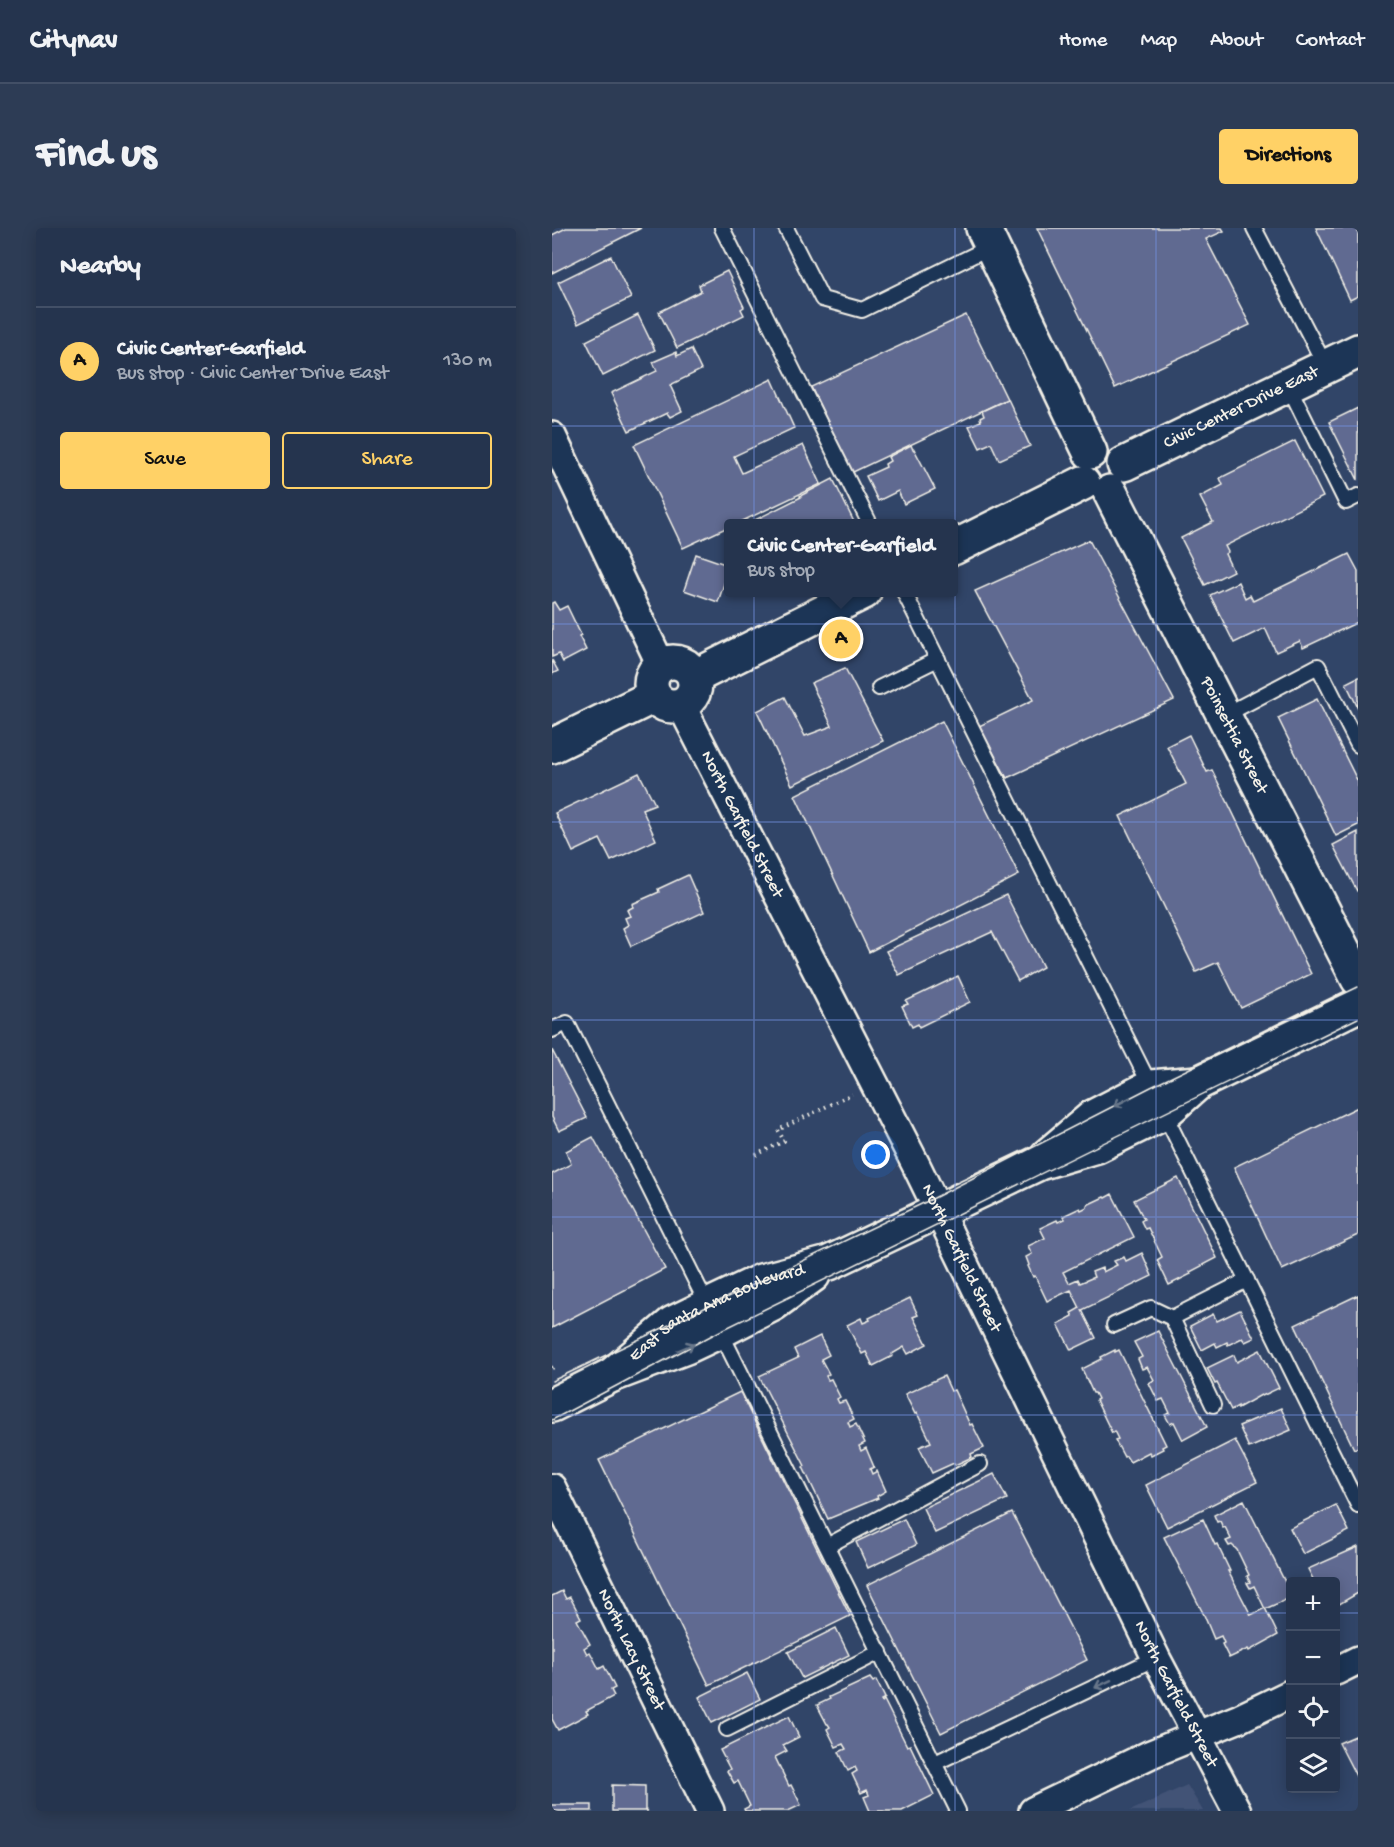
<!DOCTYPE html>
<html lang="en">
<head>
<meta charset="utf-8">
<style>
	:root { --surface:#25344e; --page:#2d3c55; --text:#f1f3f6; --muted:#a3aab6; --line:#424f66; --accent:#ffd166 }
	body { margin:0; font-family:"Gochi Hand",sans-serif; background:var(--page); color:var(--text) }
	.controls { position:absolute; right:18px; bottom:18px; display:grid; overflow:hidden; border-radius:6px; box-shadow:0 3px 15px #0003 }
	.controls button { width:54px; height:54px; display:grid; place-items:center; padding:0; border:0; border-bottom:2px solid var(--line); background:var(--surface); color:var(--text); font:30px sans-serif }
	.you { position:absolute; left:324px; top:927px; width:21px; height:21px; margin:-15px; border:4px solid #fff; border-radius:50%; background:#1a73e8; box-shadow:0 0 0 9px #1a73e833 }
	.badge { display:grid; place-items:center; width:39px; height:39px; border-radius:50%; background:var(--accent); color:#111; font-size:20px; font-weight:700 }
	.pin { position:absolute; translate:-50% -50%; border:3px solid #fff; box-shadow:0 2px 6px #0006 }
	.popup { position:absolute; left:172px; top:291px; width:234px; height:78px; box-sizing:border-box; display:grid; place-content:center; border-radius:6px; background:var(--surface); filter:drop-shadow(0 2px 4px #0005); font-size:20px; white-space:nowrap; color:var(--muted) }
	.popup b { font-size:22px; color:var(--text) }
	.popup::after { content:''; position:absolute; left:50%; top:100%; margin-left:-12px; border:12px solid transparent; border-top-color:var(--surface) }
	.list { margin:0; padding:0; list-style:none }
	h2 { display:flex; justify-content:space-between; align-items:center; height:78px; margin:0; padding:0 24px; font-size:26px }
	h2 small { font-size:20px; font-weight:400; color:var(--muted) }
	.list li { display:grid; grid-template-columns:39px 1fr auto; gap:18px; align-items:center; box-sizing:border-box; height:108px; padding:0 24px; border-top:2px solid var(--line) }
	.list b { display:block; font-size:22px; white-space:nowrap }
	.list p { margin:0; font-size:20px; white-space:nowrap; color:var(--muted) }
	.list em { font-size:20px; font-style:normal; color:var(--muted) }
	.actions { display:flex; gap:12px; padding:18px 24px }
	.actions a { flex:1; padding:14px 0; border:2px solid var(--accent); border-radius:6px; text-align:center; font-size:21px; color:var(--accent) }
	.actions .main { background:var(--accent); color:#111 }
	.icon { flex:none; width:33px; height:33px; fill:none; stroke:currentColor; stroke-width:2; stroke-linecap:round; stroke-linejoin:round }
	.map { position:relative; flex:none; width:806px; height:1583px; overflow:hidden; border-radius:6px }
	header { display:flex; align-items:center; gap:36px; box-sizing:border-box; height:84px; padding:0 30px; background:var(--surface); border-bottom:2px solid var(--line) }
	header strong { font-size:28px }
	nav { display:flex; gap:33px; margin-inline-start:auto; font-size:21px }
	.intro { display:flex; align-items:center; justify-content:space-between; box-sizing:border-box; height:144px; padding:0 36px }
	h1 { margin:0; font-size:42px }
	.button { padding:15px 27px; border-radius:6px; background:var(--accent); color:#111; font-size:21px; font-weight:700 }
	main { display:flex; gap:36px; padding:0 36px }
	aside { flex:1; background:var(--surface); border-radius:6px; box-shadow:0 3px 15px #0003 }
	.map>svg:first-child { display:block }
	.built { fill:#435376 }
	.building { fill:#616a91; stroke:#f4f1e8; stroke-width:1.5 }
	.lines { fill:none; stroke-linecap:round; stroke-linejoin:round }
	.lane-casing { stroke:#f4f1e8; stroke-width:18 }
	.street-casing { stroke:#f4f1e8; stroke-width:32 }
	.secondary-casing { stroke:#f4f1e8; stroke-width:38 }
	.path { stroke:#f4f1e8; stroke-width:4; stroke-dasharray:1.5 4.5; stroke-linecap:butt }
	.lane { stroke:#1d3557; stroke-width:14 }
	.street { stroke:#1d3557; stroke-width:27 }
	.secondary { stroke:#1d3557; stroke-width:33 }
	.tram { stroke:#f4f1e8; stroke-width:1.5 }
	.oneway { stroke:#68778a }
	.grid { fill:none; stroke:#738fde; stroke-width:1.5; stroke-opacity:0.55 }
	.labels { text-anchor:middle; dominant-baseline:central; stroke-width:4.5; stroke-linejoin:round; paint-order:stroke }
	.street-label { font-size:18px; fill:#f4f1e8; stroke:#1d3557 }
</style>
</head>
<body>
<header>
<strong>Citynav</strong>
<nav><a>Home</a><a>Map</a><a>About</a><a>Contact</a></nav>
</header>
<div class="intro"><h1>Find us</h1><a class="button">Directions</a></div>
<main>
<aside>
<h2>Nearby<small></small></h2>
<ul class="list">
<li><span class="badge">A</span><div><b>Civic Center-Garfield</b><p>Bus stop · Civic Center Drive East</p></div><em>130 m</em></li>
</ul>
<div class="actions"><a class="main">Save</a><a>Share</a></div>
</aside>
<div class="map">
<svg width="806" height="1583" viewBox="0 0 806 1583">
	<rect width="100%" height="100%" fill="#314568"/>
	<filter id="ink" filterUnits="userSpaceOnUse"><feTurbulence type="fractalNoise" baseFrequency=".0167" numOctaves="2"/><feDisplacementMap in="SourceGraphic" scale="12" xChannelSelector="R" yChannelSelector="G"/><feConvolveMatrix kernelMatrix="1 2 1 2 8 2 1 2 1" color-interpolation-filters="sRGB"/></filter>
	<g filter="url(#ink)">
		<path class="built" d="M 635,1557 L 651,1583 L 578,1583 Z"/>
		<g class="building">
			<path d="M 14,0 L 89,0 L 0,45 L 0,7 Z"/>
			<path d="M 485,0 L 670,0 L 672,3 L 654,11 L 698,97 L 563,160 Z"/>
			<path d="M 764,0 L 806,0 L 806,68 L 798,72 Z"/>
			<path d="M 59,28 L 79,70 L 26,96 L 6,54 Z"/>
			<path d="M 175,43 L 192,79 L 189,81 L 192,87 L 125,120 L 107,84 L 149,63 L 147,57 Z"/>
			<path d="M 86,87 L 103,122 L 51,148 L 34,113 Z"/>
			<path d="M 414,87 L 455,171 L 299,245 L 259,159 Z"/>
			<path d="M 139,121 L 149,142 L 118,157 L 130,183 L 118,189 L 115,185 L 77,203 L 59,165 L 105,143 L 101,134 L 124,124 L 125,128 Z"/>
			<path d="M 220,151 L 242,200 L 182,228 L 190,245 L 251,217 L 269,256 L 184,296 L 176,296 L 176,299 L 131,320 L 82,217 Z"/>
			<path d="M 456,171 L 478,218 L 447,232 L 439,215 L 428,220 L 417,198 L 429,193 L 428,190 L 432,188 L 430,183 Z"/>
			<path d="M 806,180 L 806,252 L 777,194 Z"/>
			<path d="M 743,213 L 771,269 L 673,318 L 676,324 L 673,326 L 681,343 L 653,357 L 629,310 L 661,294 L 648,269 L 671,257 L 668,250 Z"/>
			<path d="M 359,217 L 361,222 L 362,221 L 383,261 L 352,276 L 346,263 L 326,273 L 314,248 L 334,239 L 333,236 L 338,233 L 336,229 Z"/>
			<path d="M 281,251 L 303,296 L 195,296 L 249,269 L 248,268 Z"/>
			<path d="M 537,312 L 622,472 L 455,550 L 427,498 L 481,472 L 423,363 Z"/>
			<path d="M 144,326 L 176,337 L 176,344 L 166,374 L 132,362 Z"/>
			<path d="M 797,326 L 806,343 L 806,394 L 751,420 L 748,413 L 724,424 L 713,400 L 682,415 L 658,367 L 686,354 L 693,370 L 698,367 L 701,373 Z"/>
			<path d="M 2,374 L 7,382 L 15,378 L 29,407 L 27,408 L 34,422 L 11,434 L 7,426 L 0,429 L 0,375 Z"/>
			<path d="M 0,432 L 6,443 L 0,446 Z"/>
			<path d="M 293,440 L 331,513 L 240,557 L 205,483 L 233,469 L 253,508 L 280,498 L 259,455 Z"/>
			<path d="M 806,449 L 806,480 L 794,455 Z"/>
			<path d="M 765,471 L 806,554 L 806,597 L 784,608 L 726,490 Z"/>
			<path d="M 390,493 L 467,647 L 317,724 L 243,567 Z"/>
			<path d="M 637,507 L 655,544 L 660,542 L 759,746 L 689,780 L 666,734 L 644,744 L 568,588 L 634,556 L 615,518 Z"/>
			<path d="M 87,545 L 103,576 L 90,581 L 104,612 L 59,633 L 48,611 L 21,624 L 3,585 Z"/>
			<path d="M 806,604 L 806,662 L 805,663 L 781,617 Z"/>
			<path d="M 136,647 L 152,684 L 79,718 L 71,700 L 76,697 L 73,690 L 78,688 L 75,682 L 81,679 L 80,676 L 107,664 L 106,661 Z"/>
			<path d="M 454,667 L 491,739 L 466,753 L 440,704 L 347,747 L 334,723 Z"/>
			<path d="M 406,748 L 418,774 L 367,799 L 366,796 L 360,799 L 350,778 L 356,776 L 354,773 Z"/>
			<path d="M 0,822 L 35,890 L 7,903 L 0,889 Z"/>
			<path d="M 806,879 L 806,1007 L 730,1042 L 682,939 Z"/>
			<path d="M 41,909 L 113,1041 L 0,1100 L 0,946 L 19,936 L 14,923 Z"/>
			<path d="M 626,950 L 665,1030 L 638,1044 L 639,1046 L 617,1057 L 605,1032 L 610,1029 L 596,1000 L 593,1001 L 589,993 L 592,991 L 582,972 Z"/>
			<path d="M 560,966 L 582,1009 L 511,1044 L 517,1055 L 526,1051 L 528,1055 L 542,1049 L 540,1044 L 550,1040 L 551,1044 L 565,1037 L 562,1033 L 572,1029 L 574,1033 L 590,1025 L 600,1048 L 530,1082 L 544,1110 L 519,1122 L 506,1096 L 521,1088 L 519,1085 L 528,1080 L 519,1062 L 495,1073 L 483,1048 L 481,1049 L 476,1038 L 477,1037 L 474,1029 L 480,1026 L 476,1018 L 493,1010 L 488,1000 L 505,992 L 506,994 L 513,991 L 511,988 L 528,980 L 529,982 L 535,979 L 535,977 L 552,969 L 553,970 Z"/>
			<path d="M 806,1067 L 806,1219 L 802,1221 L 743,1097 Z"/>
			<path d="M 358,1070 L 366,1087 L 361,1089 L 375,1116 L 356,1126 L 352,1119 L 340,1126 L 341,1128 L 321,1138 L 314,1124 L 310,1126 L 295,1097 L 309,1090 L 311,1095 L 318,1092 L 317,1090 Z"/>
			<path d="M 688,1082 L 702,1110 L 693,1114 L 690,1110 L 676,1117 L 675,1114 L 665,1119 L 663,1115 L 650,1122 L 638,1098 L 661,1086 L 665,1093 Z"/>
			<path d="M 606,1103 L 655,1199 L 631,1212 L 622,1194 L 618,1196 L 613,1187 L 618,1185 L 611,1171 L 606,1173 L 597,1155 L 602,1152 L 595,1139 L 590,1141 L 586,1131 L 590,1129 L 582,1114 Z"/>
			<path d="M 268,1108 L 277,1127 L 269,1131 L 277,1146 L 274,1148 L 276,1152 L 279,1151 L 288,1169 L 285,1171 L 287,1175 L 293,1173 L 302,1191 L 296,1194 L 298,1199 L 304,1196 L 313,1215 L 307,1218 L 309,1223 L 314,1220 L 322,1239 L 318,1241 L 320,1246 L 325,1243 L 334,1263 L 325,1268 L 326,1270 L 276,1291 L 251,1239 L 253,1238 L 207,1148 L 246,1130 L 242,1121 Z"/>
			<path d="M 563,1122 L 563,1124 L 567,1122 L 614,1217 L 610,1219 L 611,1221 L 599,1227 L 597,1224 L 578,1234 L 574,1228 L 572,1229 L 563,1212 L 566,1211 L 562,1203 L 560,1205 L 544,1172 L 546,1171 L 543,1165 L 541,1165 L 530,1141 L 550,1131 L 549,1129 Z"/>
			<path d="M 708,1122 L 727,1160 L 710,1168 L 709,1167 L 686,1180 L 686,1178 L 679,1182 L 665,1155 L 663,1156 L 655,1140 L 682,1127 L 685,1134 Z"/>
			<path d="M 392,1148 L 399,1163 L 402,1162 L 418,1197 L 420,1196 L 432,1220 L 419,1226 L 420,1229 L 403,1237 L 402,1235 L 380,1245 L 367,1219 L 379,1214 L 365,1185 L 363,1186 L 353,1166 Z"/>
			<path d="M 188,1164 L 298,1388 L 157,1457 L 47,1232 Z"/>
			<path d="M 729,1180 L 739,1202 L 697,1220 L 687,1198 Z"/>
			<path d="M 683,1212 L 705,1254 L 615,1299 L 594,1257 Z"/>
			<path d="M 442,1246 L 455,1271 L 383,1305 L 371,1280 Z"/>
			<path d="M 692,1272 L 738,1364 L 738,1370 L 713,1381 L 702,1358 L 698,1360 L 695,1355 L 698,1354 L 695,1348 L 697,1347 L 685,1322 L 680,1317 L 677,1318 L 674,1313 L 679,1311 L 673,1299 L 671,1300 L 668,1293 L 665,1294 L 662,1287 Z"/>
			<path d="M 784,1277 L 797,1303 L 751,1326 L 738,1300 Z"/>
			<path d="M 460,1285 L 535,1432 L 389,1505 L 315,1357 Z"/>
			<path d="M 352,1291 L 364,1317 L 316,1340 L 304,1314 Z"/>
			<path d="M 651,1291 L 663,1317 L 665,1316 L 678,1343 L 676,1343 L 699,1387 L 713,1380 L 726,1407 L 697,1423 L 696,1421 L 677,1430 L 670,1416 L 672,1415 L 669,1408 L 662,1411 L 652,1387 L 612,1309 Z"/>
			<path d="M 806,1319 L 806,1365 L 784,1378 L 784,1354 L 761,1354 L 762,1353 L 756,1341 Z"/>
			<path d="M 10,1363 L 14,1371 L 18,1369 L 29,1390 L 25,1392 L 38,1416 L 32,1420 L 35,1426 L 38,1424 L 47,1441 L 52,1438 L 63,1460 L 59,1462 L 62,1468 L 34,1483 L 36,1486 L 6,1502 L 0,1491 L 0,1368 Z"/>
			<path d="M 284,1400 L 297,1427 L 250,1450 L 236,1424 Z"/>
			<path d="M 195,1445 L 208,1471 L 160,1495 L 147,1469 Z"/>
			<path d="M 318,1450 L 321,1454 L 324,1452 L 333,1470 L 329,1472 L 330,1474 L 332,1472 L 355,1518 L 358,1517 L 382,1567 L 350,1583 L 318,1583 L 312,1569 L 317,1567 L 315,1562 L 309,1565 L 300,1546 L 305,1543 L 303,1539 L 296,1543 L 287,1524 L 294,1521 L 291,1516 L 284,1519 L 275,1501 L 278,1499 L 276,1496 L 275,1496 L 265,1477 L 278,1471 L 277,1469 Z"/>
			<path d="M 237,1488 L 247,1509 L 231,1517 L 235,1523 L 223,1529 L 237,1558 L 239,1557 L 249,1577 L 236,1583 L 193,1583 L 192,1581 L 198,1578 L 186,1553 L 182,1555 L 175,1543 L 178,1541 L 168,1522 Z"/>
			<path d="M 806,1507 L 806,1552 L 787,1515 Z"/>
			<path d="M 60,1557 L 93,1558 L 93,1582 L 96,1583 L 60,1583 Z"/>
			<rect x="0" y="1577" width="40" height="6"/>
		</g>
		<g class="lines">
			<g class="lane-casing">
				<g id="lane">
					<path d="M 170,0 L 318,296"/>
					<path d="M 234,0 L 270,71 L 310,82 L 440,18"/>
					<path d="M 702,0 L 774,139"/>
					<path d="M 736,157 L 794,274 L 806,268"/>
					<path d="M 352,364 L 599,859"/>
					<path d="M 327,460 L 386,431"/>
					<path d="M 673,487 L 766,438 L 806,517"/>
					<path d="M 0,802 L 15,795 L 156,1078"/>
					<path d="M 612,885 L 806,1277"/>
					<path d="M 620,1090 L 661,1177"/>
					<path d="M 562,1097 L 599,1080 L 620,1090 L 695,1052"/>
					<path d="M 168,1103 L 406,1583"/>
					<path d="M 275,1318 L 428,1236"/>
					<path d="M 175,1501 L 328,1424"/>
					<path d="M 383,1535 L 604,1430"/>
				</g>
			</g>
			<g class="street-casing">
				<g id="street">
					<path d="M 0,208 L 109,437"/>
					<path id="s1" d="M 129,477 L 364,937 L 604,1430 L 685,1583"/>
					<path id="s2" d="M 0,1260 L 158,1583"/>
					<path d="M 784,1443 L 806,1432"/>
					<path d="M 481,1583 L 599,1526 L 688,1490 L 738,1466"/>
				</g>
			</g>
			<g class="secondary-casing">
				<g id="secondary">
					<path d="M 431,0 L 538,224"/>
					<path id="s3" d="M 572,236 L 806,123"/>
					<path id="s4" d="M 558,264 L 806,751"/>
					<path d="M 401,320 L 531,255"/>
					<circle cx="121" cy="456" r="22"/>
					<path d="M 142,449 L 312,364"/>
					<path d="M 0,518 L 102,468"/>
					<path d="M 495,928 L 541,889 L 599,859 L 646,855"/>
					<path id="s5" d="M 60,1147 L 121,1095 L 156,1078 L 209,1053 L 277,1035 L 487,935 L 545,918 L 612,885 L 646,855 L 806,777"/>
					<path d="M 0,1177 L 60,1147 L 134,1119 L 168,1103 L 221,1076 L 261,1047"/>
				</g>
			</g>
			<g class="path">
				<path d="M 204,927 L 232,913 L 226,902 L 300,866"/>
				<path d="M 0,1140 L 5,1138"/>
			</g>
			<use href="#lane" class="lane"/>
			<use href="#street" class="street"/>
			<use href="#secondary" class="secondary"/>
			<g class="tram">
				<path d="M 0,1153 L 380,971 L 599,859 L 806,759"/>
				<path d="M 0,1192 L 168,1103 L 806,790"/>
			</g>
		</g>
		<defs><path id="oneway-shaft" d="M-6 0H5M1.5-3L5.5 0L1.5 3" fill="none" stroke-width="1.6" stroke-linecap="round" stroke-linejoin="round" transform="scale(1.5)"/></defs>
		<g class="oneway">
			<use href="#oneway-shaft" transform="translate(570 874) rotate(153)"/>
			<use href="#oneway-shaft" transform="translate(134 1119) rotate(-23)"/>
			<use href="#oneway-shaft" transform="translate(551 1456) rotate(155)"/>
		</g>
	</g>
	<path class="grid" d="M 202,0 L 202,1583M 403,0 L 403,1583M 604,0 L 604,1583M 0,198 L 806,198M 0,396 L 806,396M 0,594 L 806,594M 0,792 L 806,792M 0,989 L 806,989M 0,1187 L 806,1187M 0,1385 L 738,1385M 784,1385 L 806,1385"/>
	<g class="labels">
		<g class="street-label">
			<text stroke="none"><textPath href="#s3" startOffset="130">Civic Center Drive East</textPath></text>
			<text stroke="none"><textPath href="#s4" startOffset="273">Poinsettia Street</textPath></text>
			<text stroke="none"><textPath href="#s1" startOffset="134">North Garfield Street</textPath></text>
			<text stroke="none"><textPath href="#s1" startOffset="620">North Garfield Street</textPath></text>
			<text stroke="none"><textPath href="#s5" startOffset="124">East Santa Ana Boulevard</textPath></text>
			<text stroke="none"><textPath href="#s2" startOffset="180">North Lacy Street</textPath></text>
			<text stroke="none"><textPath href="#s1" startOffset="1106">North Garfield Street</textPath></text>
		</g>
	</g>
</svg>
<div class="controls">
<button>+</button>
<button>−</button>
<button><svg class="icon" aria-label="locate" viewBox="0 0 24 24"><circle cx="12" cy="12" r="6"/><path d="M12 2v4M12 18v4M2 12h4M18 12h4"/></svg></button>
<button><svg class="icon" aria-label="layers" viewBox="0 0 24 24"><path d="M12 4l9 5-9 5-9-5zM3 14l9 5 9-5"/></svg></button>
</div>
<div class="you"></div>
<div class="pin badge" style="left:289px;top:411px">A</div>
<div class="popup"><b>Civic Center-Garfield</b>Bus stop</div>
</div>
</main>
</body>
</html>
